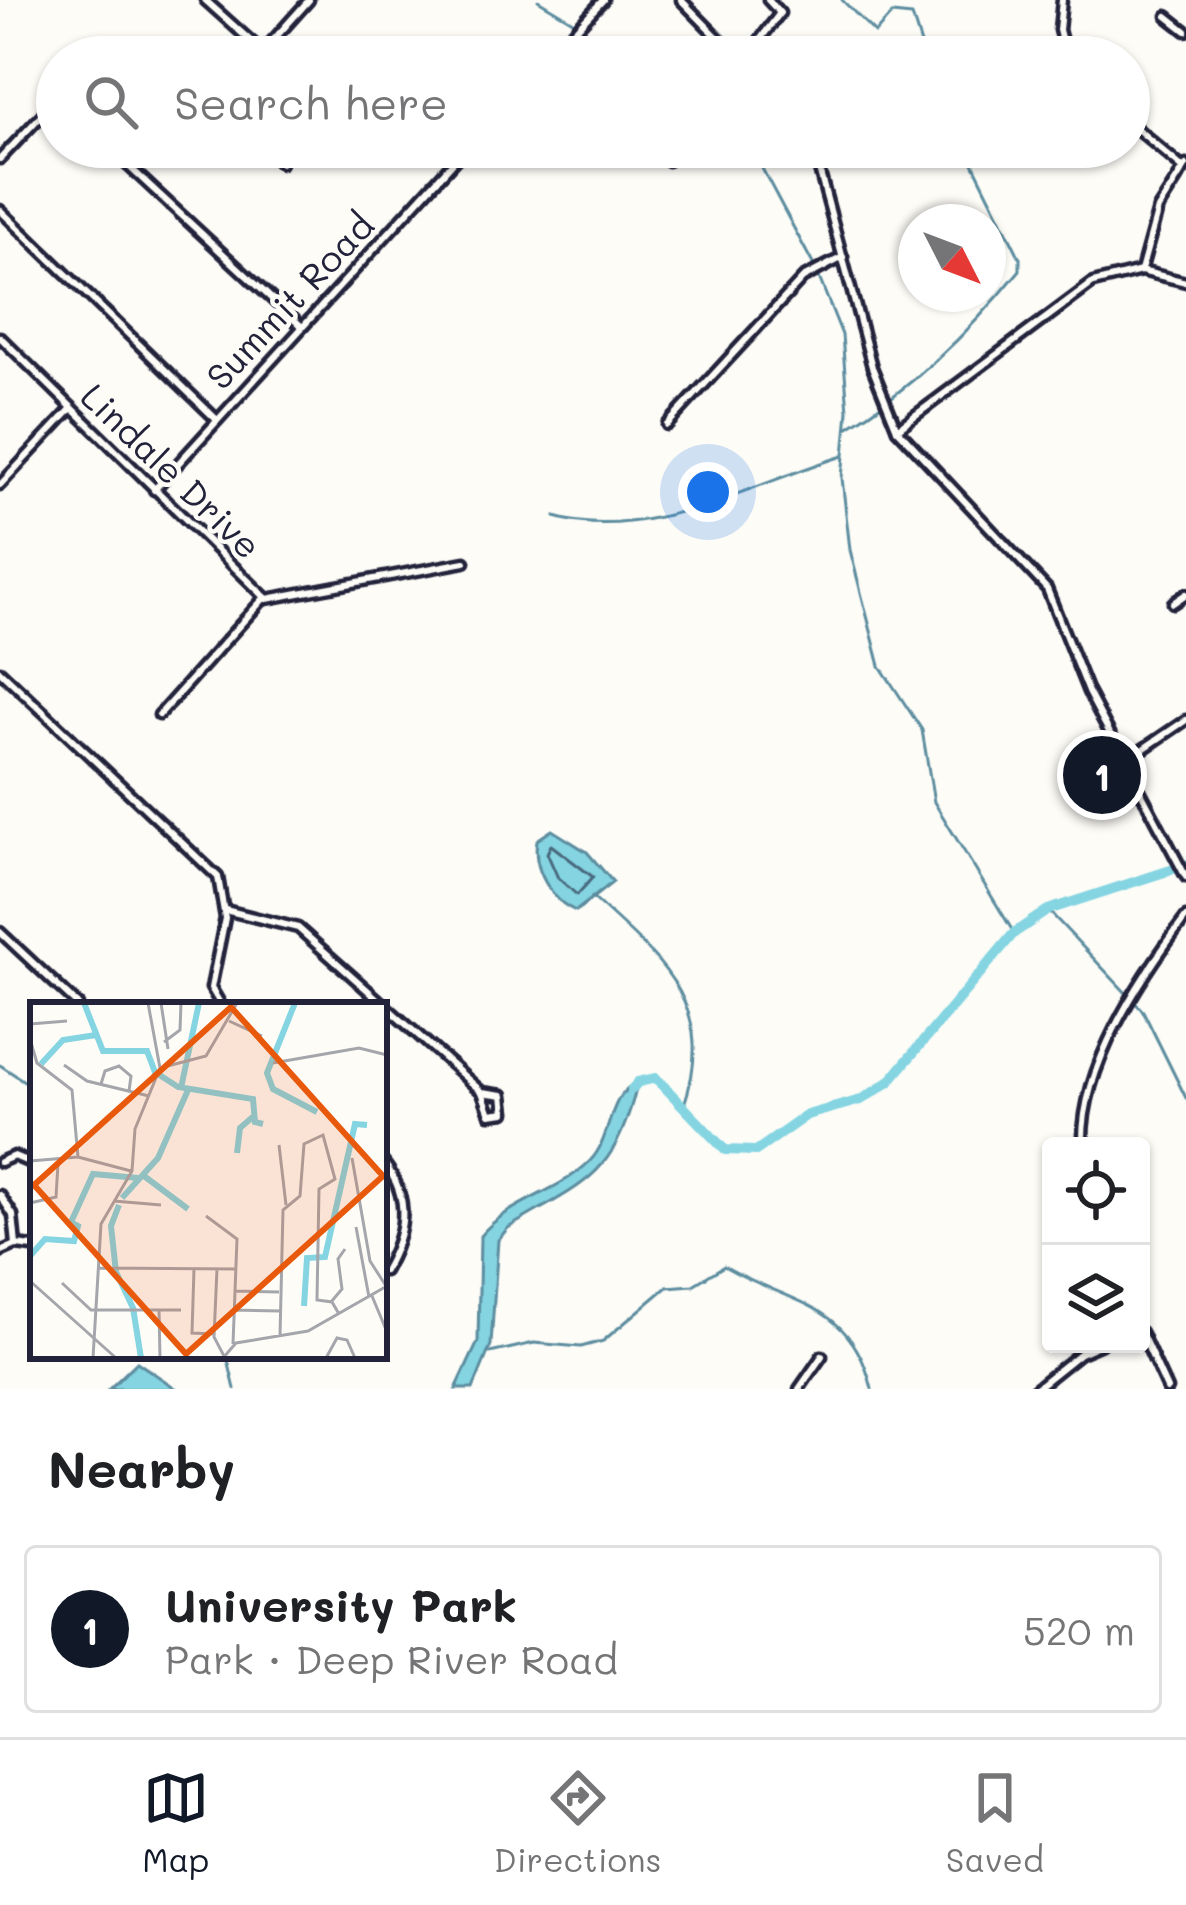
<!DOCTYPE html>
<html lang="en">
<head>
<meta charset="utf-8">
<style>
	:root { --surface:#fff; --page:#f2f2f2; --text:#202124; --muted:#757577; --line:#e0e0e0; --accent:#111827 }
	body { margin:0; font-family:Mali,sans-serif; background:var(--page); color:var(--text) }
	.controls { position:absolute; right:36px; bottom:36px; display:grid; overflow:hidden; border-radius:12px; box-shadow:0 3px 9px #0004 }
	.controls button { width:108px; height:108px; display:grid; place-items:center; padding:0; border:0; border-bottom:3px solid var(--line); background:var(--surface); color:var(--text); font:60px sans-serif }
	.compass { position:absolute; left:898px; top:204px; width:108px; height:108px; border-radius:50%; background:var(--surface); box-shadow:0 3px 9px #0004; rotate:132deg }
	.you { position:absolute; left:708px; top:492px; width:42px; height:42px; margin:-30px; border:9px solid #fff; border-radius:50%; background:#1a73e8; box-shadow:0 0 0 18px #1a73e833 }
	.badge { display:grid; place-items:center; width:78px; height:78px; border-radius:50%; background:var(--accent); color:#fff; font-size:39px; font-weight:700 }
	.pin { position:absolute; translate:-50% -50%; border:6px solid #fff; box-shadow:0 3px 12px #0006 }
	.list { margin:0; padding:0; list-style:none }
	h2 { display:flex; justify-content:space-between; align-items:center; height:156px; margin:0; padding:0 48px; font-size:51px }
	h2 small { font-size:39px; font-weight:400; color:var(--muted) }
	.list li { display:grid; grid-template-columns:78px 1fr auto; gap:36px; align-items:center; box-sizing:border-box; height:168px; margin:0 24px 24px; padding:0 24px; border:3px solid var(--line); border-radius:12px }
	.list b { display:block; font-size:45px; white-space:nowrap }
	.list p { margin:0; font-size:39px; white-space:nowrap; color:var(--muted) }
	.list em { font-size:39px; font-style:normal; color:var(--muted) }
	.icon { flex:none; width:66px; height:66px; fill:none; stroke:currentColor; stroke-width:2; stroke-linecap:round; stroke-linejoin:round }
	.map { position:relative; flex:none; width:1186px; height:1389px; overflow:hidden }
	.search { position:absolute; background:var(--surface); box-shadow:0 3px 9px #0004; left:36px; right:36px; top:36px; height:132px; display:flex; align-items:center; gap:30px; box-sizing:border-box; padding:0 42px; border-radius:66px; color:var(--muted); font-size:45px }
	.sheet { height:348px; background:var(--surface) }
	nav { display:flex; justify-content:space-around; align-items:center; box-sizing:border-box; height:168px; border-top:3px solid var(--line); background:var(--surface); font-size:33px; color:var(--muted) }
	nav a { display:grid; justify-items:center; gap:6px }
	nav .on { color:var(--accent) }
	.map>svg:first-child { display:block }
	.green { fill:#a6e6ae; stroke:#648474; stroke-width:3 }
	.water { fill:#84d4e1; stroke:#5d8d9f; stroke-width:3 }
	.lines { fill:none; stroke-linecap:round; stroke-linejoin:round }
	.shore { stroke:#49697d; stroke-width:3 }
	.stream { stroke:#5d8d9f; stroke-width:3 }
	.river { stroke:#84d4e1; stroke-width:10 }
	.minor-casing { stroke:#22223b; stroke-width:15 }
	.tertiary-casing { stroke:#22223b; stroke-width:15 }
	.minor { stroke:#fdfcf7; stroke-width:6 }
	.tertiary { stroke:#fdfcf7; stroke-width:6 }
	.labels { text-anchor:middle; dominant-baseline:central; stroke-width:9; stroke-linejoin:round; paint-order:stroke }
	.street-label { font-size:36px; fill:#22223b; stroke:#fdfcf7 }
	.inset-river { fill:none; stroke:#84d4e1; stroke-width:6 }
	.inset-road { fill:none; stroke:#a5a5ac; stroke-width:3 }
	.view { fill:#e8590c; fill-opacity:0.15; stroke:#e8590c; stroke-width:6 }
	.inset-edge { fill:none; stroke:#22223b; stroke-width:6 }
</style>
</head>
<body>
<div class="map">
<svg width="1186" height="1389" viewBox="0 0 1186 1389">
	<rect width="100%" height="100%" fill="#fdfcf7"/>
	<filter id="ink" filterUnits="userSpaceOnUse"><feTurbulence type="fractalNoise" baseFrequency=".00833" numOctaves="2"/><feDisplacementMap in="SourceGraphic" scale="24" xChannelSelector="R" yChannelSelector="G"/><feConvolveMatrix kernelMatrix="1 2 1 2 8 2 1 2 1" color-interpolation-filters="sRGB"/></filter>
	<g filter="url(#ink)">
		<path class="green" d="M 1106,748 L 1126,781 L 1096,799 L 1076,767 Z"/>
		<g class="water">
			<path d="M 552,830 L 587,852 L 613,882 L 576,911 C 551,901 532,868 537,840 Z"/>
			<path d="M 638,1082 C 613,1180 587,1180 508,1228 L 498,1240 L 491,1345 L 473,1389 L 456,1389 L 478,1342 L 480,1236 C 510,1200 558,1193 590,1161 C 613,1138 606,1095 638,1082 Z"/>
			<path d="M 137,1362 L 177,1389 L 109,1389 Z"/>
		</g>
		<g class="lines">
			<path class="shore" d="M 551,845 L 593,877 L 577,895 L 558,878 L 547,853 Z"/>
			<g class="stream">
				<path d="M 538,0 L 581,26 L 613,57"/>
				<path d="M 842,0 L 875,33 L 892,14 L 912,16 L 925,57"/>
				<path d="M 743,147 L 757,159 L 813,264"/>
				<path d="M 818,275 L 842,335 L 848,411 L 842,478 L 850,550 L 880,666 L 922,730 L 934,802 L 1014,933"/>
				<path d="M 847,428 C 915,386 970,332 1020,270 L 1020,258 L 965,147"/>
				<path d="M 555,517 C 643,544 757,482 843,456"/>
				<path d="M 592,897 C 661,960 718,1004 684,1105"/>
				<path d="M 1048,910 L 1143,1011 L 1186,1098"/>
				<path d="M 0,1065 L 33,1087"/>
				<path d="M 490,1353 L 534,1343 L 581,1347 L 603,1341 L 667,1287 L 693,1285 L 724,1266 C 788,1304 851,1300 872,1389"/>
				<path d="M 227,1356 L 235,1389"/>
			</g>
			<path class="river" d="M 632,1089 L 638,1082 L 656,1078 L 725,1150 L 756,1151 L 807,1115 L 861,1100 L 889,1082 L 1014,933 L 1048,910 L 1186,865"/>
			<g class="minor-casing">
				<g id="minor">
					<path d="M 205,0 L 263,52"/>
					<path d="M 1062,0 L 1059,30 L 1066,57"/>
					<path d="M 1167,16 L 1186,31"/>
					<path d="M 258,57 L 309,0"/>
					<path d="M 550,57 L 603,0"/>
					<path d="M 747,57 L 780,13 L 768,0"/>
					<path d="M 1129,122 L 1183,168"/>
					<path d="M 108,147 L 301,326"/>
					<path d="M 265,147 L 281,163"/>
					<path d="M 0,159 L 57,99"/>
					<path d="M 668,161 L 681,147"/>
					<path d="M 0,210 L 216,419"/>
					<path d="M 1141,271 L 1158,209 L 1186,165"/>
					<path d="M 0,337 L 267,599 L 465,562"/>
					<path d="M 667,425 L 803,278 L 843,257"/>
					<path d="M 0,485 L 71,409"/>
					<path d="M 154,490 L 467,147"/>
					<path d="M 1173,603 L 1186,594"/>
					<path d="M 0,671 L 218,877 L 225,918 L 211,988 L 221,1005"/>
					<path d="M 159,715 L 265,597"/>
					<path d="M 1127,760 L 1186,720"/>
					<path d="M 225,910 L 298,928 L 482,1092 L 503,1095 L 505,1112 L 490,1114 L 482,1092"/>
					<path d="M 0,932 L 78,1005"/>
					<path d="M 1083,1146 C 1080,1068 1140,978 1186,917"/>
					<path d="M 0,1162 L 14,1156 L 33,1164"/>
					<path d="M 384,1163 C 412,1199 405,1234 384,1271"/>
					<path d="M 0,1195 L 13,1215 L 16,1245 L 33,1247"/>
					<path d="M 0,1252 L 16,1245"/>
					<path d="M 1141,1332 L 1167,1389"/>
					<path d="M 799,1389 L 822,1356"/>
					<path d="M 1035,1389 L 1080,1353 L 1101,1344"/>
				</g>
			</g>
			<g class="tertiary-casing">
				<g id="tertiary">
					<path d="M 681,0 L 737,57"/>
					<path d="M 813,147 L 872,367 L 897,429 L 1047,589 L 1088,692 L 1186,877"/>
					<path d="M 897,429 L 1093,283 L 1141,271 L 1186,282"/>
				</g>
			</g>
			<use href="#minor" class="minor"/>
			<use href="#tertiary" class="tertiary"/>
		</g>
	</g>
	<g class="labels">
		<g class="street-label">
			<text transform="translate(289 300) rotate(-47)">Summit Road</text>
			<text transform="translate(172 470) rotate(44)">Lindale Drive</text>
		</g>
	</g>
	<g transform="translate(30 1002)">
		<rect width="357" height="357" fill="#fdfcf7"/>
		<path class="inset-river" d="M 54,1 L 73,49 L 117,49 L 125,70 L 148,85 L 223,97 L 225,120 L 233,122M 265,1 L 237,71 L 243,87 L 287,110M 11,62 L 33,38 L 66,33M 151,86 L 169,1M 207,151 L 210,126 L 225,113M 114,174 L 158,207M 92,196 L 128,156 L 158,88M 89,203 L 81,224 L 86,270 L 103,306 L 111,356M 0,254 L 15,237 L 44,239 L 48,224 L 41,220 L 63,172 L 108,176M 274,304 L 277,256 L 295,255 L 325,122 L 337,123"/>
		<path class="inset-road" d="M 131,1 L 138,47M 199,19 L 232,34M 0,22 L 37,19M 0,37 L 7,61 L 42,88 L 48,155 L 101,169M 134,40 L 150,28 L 151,1M 243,61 L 329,46 L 357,53M 34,63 L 57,79 L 119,94M 130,66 L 176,54 L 207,1M 71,82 L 75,69 L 89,64 L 101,74 L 99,89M 249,143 L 256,203M 322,156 L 340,259 L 356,284M 0,159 L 48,155M 84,199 L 131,203M 0,201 L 26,195 L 28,162M 176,214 L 207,237 L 203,342M 326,225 L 339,295M 68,266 L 206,267M 164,267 L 162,331 L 185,332M 187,267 L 184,335 L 194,354M 0,279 L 86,356M 32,281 L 61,308 L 151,308M 205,289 L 249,290M 342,294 L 357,330M 301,300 L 312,287 L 308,257 L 315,247M 129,308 L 130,356M 204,308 L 250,309M 250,334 L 253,208 L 270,194 L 274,142 L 293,133 L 305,177 L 289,187 L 287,298 L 302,300 L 309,312M 63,356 L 71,222 L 102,169 L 105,127 L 130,66 L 118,1M 193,356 L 206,341 L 278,329 L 357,284M 296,356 L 307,336 L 317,338 L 325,356"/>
		<path class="view" d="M 201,5 L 353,174 L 156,352 L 4,183 Z"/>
		<rect width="357" height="357" class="inset-edge"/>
	</g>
</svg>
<div class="controls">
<button><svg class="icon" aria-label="locate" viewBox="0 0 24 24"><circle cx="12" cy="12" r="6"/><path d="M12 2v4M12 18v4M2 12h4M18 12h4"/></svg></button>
<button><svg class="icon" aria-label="layers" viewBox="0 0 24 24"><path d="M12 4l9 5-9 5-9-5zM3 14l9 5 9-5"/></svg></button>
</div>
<svg class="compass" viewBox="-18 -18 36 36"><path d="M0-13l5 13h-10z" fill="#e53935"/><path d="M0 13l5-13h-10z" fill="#757577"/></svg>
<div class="you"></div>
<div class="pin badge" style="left:1102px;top:775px">1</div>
<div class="search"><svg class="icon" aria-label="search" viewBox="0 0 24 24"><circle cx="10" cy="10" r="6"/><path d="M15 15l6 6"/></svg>Search here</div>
</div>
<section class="sheet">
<h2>Nearby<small></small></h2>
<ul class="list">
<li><span class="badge">1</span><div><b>University Park</b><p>Park · Deep River Road</p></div><em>520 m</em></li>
</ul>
</section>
<nav>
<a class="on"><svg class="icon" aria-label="map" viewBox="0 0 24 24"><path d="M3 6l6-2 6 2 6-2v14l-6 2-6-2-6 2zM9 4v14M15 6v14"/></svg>Map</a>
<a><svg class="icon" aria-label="directions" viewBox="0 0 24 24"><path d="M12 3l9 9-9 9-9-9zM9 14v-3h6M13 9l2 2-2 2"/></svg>Directions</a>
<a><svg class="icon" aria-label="saved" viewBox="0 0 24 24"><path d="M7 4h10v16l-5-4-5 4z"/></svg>Saved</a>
</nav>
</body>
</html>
